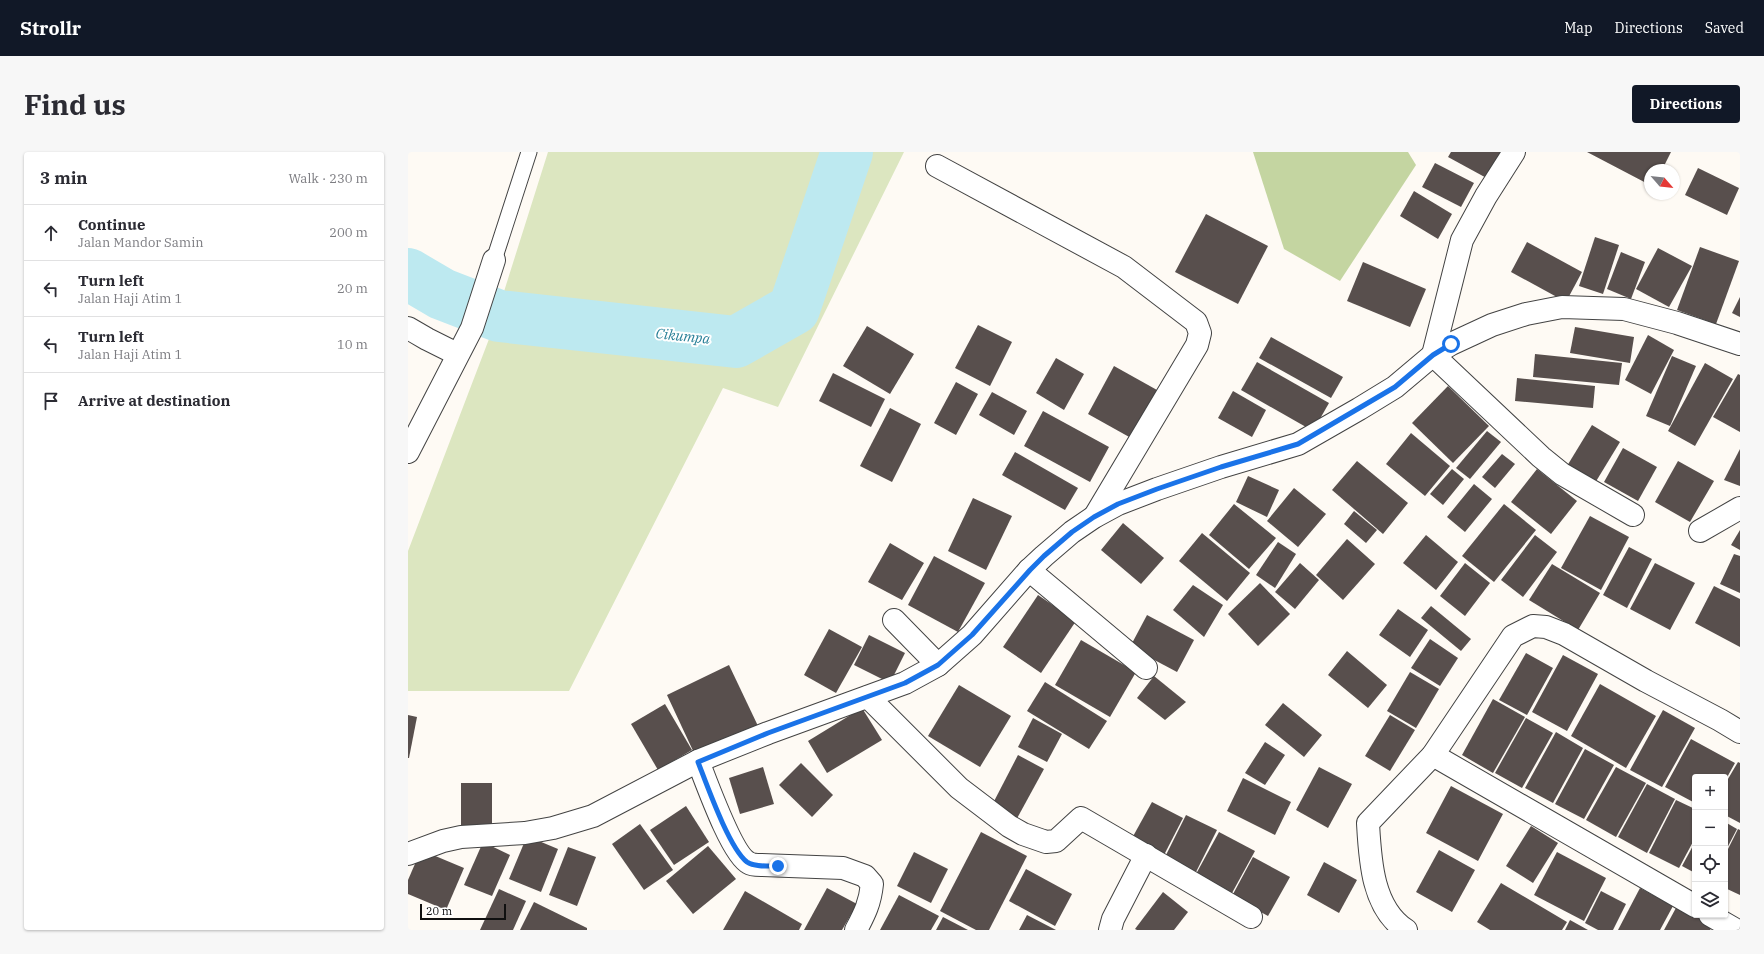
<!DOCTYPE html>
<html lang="en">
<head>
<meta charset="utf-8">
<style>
	:root { --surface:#fff; --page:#f7f7f7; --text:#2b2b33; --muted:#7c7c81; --line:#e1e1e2; --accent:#111827 }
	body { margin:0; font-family:"IBM Plex Serif",serif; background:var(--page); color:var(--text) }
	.controls { position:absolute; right:12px; bottom:12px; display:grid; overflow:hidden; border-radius:4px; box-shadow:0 1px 3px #0004 }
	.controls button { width:36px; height:36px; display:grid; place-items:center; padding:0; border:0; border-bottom:1px solid var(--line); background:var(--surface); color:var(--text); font:20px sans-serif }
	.compass { position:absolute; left:1236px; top:12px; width:36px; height:36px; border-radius:50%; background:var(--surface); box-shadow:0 1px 3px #0004; rotate:118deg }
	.scale { position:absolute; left:12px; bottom:10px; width:86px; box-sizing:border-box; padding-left:4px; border:2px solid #101010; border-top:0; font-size:11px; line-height:14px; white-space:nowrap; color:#101010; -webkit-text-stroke:3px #fff; paint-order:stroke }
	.stop { position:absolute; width:12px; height:12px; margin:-9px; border:3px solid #1a73e8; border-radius:50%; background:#fff }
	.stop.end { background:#1a73e8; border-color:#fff; box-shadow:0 1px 4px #0008 }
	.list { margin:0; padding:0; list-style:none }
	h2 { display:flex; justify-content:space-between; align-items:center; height:52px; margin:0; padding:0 16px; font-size:17px }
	h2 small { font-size:13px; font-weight:400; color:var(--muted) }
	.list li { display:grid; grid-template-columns:26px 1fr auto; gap:12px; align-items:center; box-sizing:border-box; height:56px; padding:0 16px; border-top:1px solid var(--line) }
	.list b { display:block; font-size:15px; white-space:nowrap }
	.list p { margin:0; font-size:13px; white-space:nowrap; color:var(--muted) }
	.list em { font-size:13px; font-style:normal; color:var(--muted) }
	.icon { flex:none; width:22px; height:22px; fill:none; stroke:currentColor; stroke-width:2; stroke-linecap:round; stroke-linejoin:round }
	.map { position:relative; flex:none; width:1332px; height:778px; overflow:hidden; border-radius:4px }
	header { display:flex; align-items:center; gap:24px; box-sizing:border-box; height:56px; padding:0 20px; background:var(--accent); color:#fff }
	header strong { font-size:19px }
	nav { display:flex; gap:22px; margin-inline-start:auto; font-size:14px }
	.intro { display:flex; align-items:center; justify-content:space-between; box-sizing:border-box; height:96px; padding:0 24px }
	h1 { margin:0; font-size:28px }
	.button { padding:10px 18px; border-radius:4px; background:var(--accent); color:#fff; font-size:14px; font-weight:700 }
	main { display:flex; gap:24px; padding:0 24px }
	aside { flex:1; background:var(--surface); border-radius:4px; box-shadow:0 1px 3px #0004 }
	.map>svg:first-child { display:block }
	.green { fill:#dce6c0 }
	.forest { fill:#c4d5a1 }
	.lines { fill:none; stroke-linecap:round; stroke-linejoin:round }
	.river { stroke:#bde9f0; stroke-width:52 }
	.building { fill:#584f4d }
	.lane-casing { stroke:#434343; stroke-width:17 }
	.street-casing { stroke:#434343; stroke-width:24 }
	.lane { stroke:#fff; stroke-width:15 }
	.street { stroke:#fff; stroke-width:22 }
	.route { stroke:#1a73e8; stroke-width:5 }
	.labels { text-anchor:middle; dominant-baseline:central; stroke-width:4; stroke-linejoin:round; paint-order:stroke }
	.water-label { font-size:14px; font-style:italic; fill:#257e96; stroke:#fff }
</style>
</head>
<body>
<header>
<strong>Strollr</strong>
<nav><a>Map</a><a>Directions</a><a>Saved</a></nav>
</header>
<div class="intro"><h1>Find us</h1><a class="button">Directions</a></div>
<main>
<aside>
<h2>3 min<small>Walk · 230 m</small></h2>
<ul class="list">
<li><svg class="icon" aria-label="ahead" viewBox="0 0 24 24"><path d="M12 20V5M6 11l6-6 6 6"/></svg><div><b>Continue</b><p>Jalan Mandor Samin</p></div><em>200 m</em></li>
<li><svg class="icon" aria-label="left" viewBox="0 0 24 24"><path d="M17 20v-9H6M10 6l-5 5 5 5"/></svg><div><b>Turn left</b><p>Jalan Haji Atim 1</p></div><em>20 m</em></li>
<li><svg class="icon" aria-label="left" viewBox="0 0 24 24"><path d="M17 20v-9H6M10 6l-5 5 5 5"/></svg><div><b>Turn left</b><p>Jalan Haji Atim 1</p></div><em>10 m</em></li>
<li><svg class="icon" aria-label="arrive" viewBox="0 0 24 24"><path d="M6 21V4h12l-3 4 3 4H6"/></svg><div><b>Arrive at destination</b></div></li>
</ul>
</aside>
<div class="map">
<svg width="1332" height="778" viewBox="0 0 1332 778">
	<rect width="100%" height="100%" fill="#fefaf4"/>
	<path class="green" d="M 140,0 L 496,0 L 370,255 L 315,236 L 161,539 L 0,539 L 0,399 L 81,187 Z"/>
	<path class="forest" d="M 845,0 L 1000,0 L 1008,13 L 932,129 L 876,97 Z"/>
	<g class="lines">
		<path class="river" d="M 0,122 L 34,142 L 91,164 L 328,190 L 386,157 L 439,0"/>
	</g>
	<g class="building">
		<path d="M 1043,0 L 1099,0 L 1084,29 L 1040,5 Z"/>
		<path d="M 1179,0 L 1263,0 L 1254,18 L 1242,18 L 1242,33 Z"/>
		<path d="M 1027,11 L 1066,31 L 1053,55 L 1014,35 Z"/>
		<path d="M 1290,16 L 1331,36 L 1319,63 L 1277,43 Z"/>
		<path d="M 1006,39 L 1044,62 L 1030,87 L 992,64 Z"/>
		<path d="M 798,62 L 860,94 L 830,152 L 767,120 Z"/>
		<path d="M 1187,85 L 1211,93 L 1195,142 L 1171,134 Z"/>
		<path d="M 1119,90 L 1174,120 L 1158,150 L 1103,120 Z"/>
		<path d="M 1292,95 L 1331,109 L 1308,172 L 1269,158 Z"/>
		<path d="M 1250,96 L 1284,114 L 1261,155 L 1228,137 Z"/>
		<path d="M 1213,100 L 1237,110 L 1223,147 L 1199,137 Z"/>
		<path d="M 955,110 L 1018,137 L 1002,175 L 939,149 Z"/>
		<path d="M 1332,145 L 1332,165 L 1324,161 Z"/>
		<path d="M 570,173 L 604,190 L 582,234 L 547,216 Z"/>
		<path d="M 459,174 L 506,202 L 482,242 L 435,214 Z"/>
		<path d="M 1167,175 L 1226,185 L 1222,211 L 1162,201 Z"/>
		<path d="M 1240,183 L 1266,198 L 1243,242 L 1217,228 Z"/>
		<path d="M 863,185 L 935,225 L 923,246 L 851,206 Z"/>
		<path d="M 1127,202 L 1214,211 L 1211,233 L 1125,225 Z"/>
		<path d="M 1264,204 L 1288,214 L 1262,274 L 1238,264 Z"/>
		<path d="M 648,206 L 676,222 L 656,258 L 628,241 Z"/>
		<path d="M 849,210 L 921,251 L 905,279 L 833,238 Z"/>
		<path d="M 1297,211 L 1325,227 L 1287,294 L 1260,279 Z"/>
		<path d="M 706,214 L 749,238 L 723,286 L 680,262 Z"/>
		<path d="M 425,221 L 477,247 L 463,275 L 411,249 Z"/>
		<path d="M 1330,222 L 1332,223 L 1332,280 L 1305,265 Z"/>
		<path d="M 1109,226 L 1187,234 L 1185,256 L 1107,249 Z"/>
		<path d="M 548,230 L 570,242 L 548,283 L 526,271 Z"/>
		<path d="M 1040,234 L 1081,274 L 1045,311 L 1004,271 Z"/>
		<path d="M 825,239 L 858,258 L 844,285 L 810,266 Z"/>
		<path d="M 584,240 L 619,259 L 606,283 L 571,263 Z"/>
		<path d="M 482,256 L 513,272 L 484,330 L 452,314 Z"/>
		<path d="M 635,259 L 701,295 L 682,330 L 616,294 Z"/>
		<path d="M 1184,273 L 1212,290 L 1187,331 L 1159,314 Z"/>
		<path d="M 1079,279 L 1093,290 L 1062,327 L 1048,316 Z"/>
		<path d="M 1003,281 L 1042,314 L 1017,344 L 978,312 Z"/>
		<path d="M 1215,296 L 1249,315 L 1230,349 L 1196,330 Z"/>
		<path d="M 1332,297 L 1332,334 L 1316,328 Z"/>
		<path d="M 607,300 L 670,336 L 657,358 L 594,323 Z"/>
		<path d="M 1094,302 L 1107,312 L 1087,336 L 1074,325 Z"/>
		<path d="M 949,309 L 1000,351 L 975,382 L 924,338 Z"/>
		<path d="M 1270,309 L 1306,329 L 1282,370 L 1247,350 Z"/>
		<path d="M 1044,317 L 1056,327 L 1035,353 L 1022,342 Z"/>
		<path d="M 1129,317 L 1169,349 L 1143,382 L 1103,350 Z"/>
		<path d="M 840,324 L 871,338 L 859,365 L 828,350 Z"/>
		<path d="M 1066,332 L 1084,347 L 1057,380 L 1039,365 Z"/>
		<path d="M 886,336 L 918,362 L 890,395 L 859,369 Z"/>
		<path d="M 565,346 L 604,364 L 578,418 L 540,399 Z"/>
		<path d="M 826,352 L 868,386 L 841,417 L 801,383 Z"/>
		<path d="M 1096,352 L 1128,378 L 1086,430 L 1054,404 Z"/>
		<path d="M 946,359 L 969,378 L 958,391 L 936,372 Z"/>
		<path d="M 1182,364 L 1221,385 L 1193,438 L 1153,416 Z"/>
		<path d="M 715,371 L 756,406 L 733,432 L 693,398 Z"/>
		<path d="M 1332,378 L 1332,398 L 1323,393 Z"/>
		<path d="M 794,381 L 842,421 L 819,449 L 771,409 Z"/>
		<path d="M 1018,383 L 1050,410 L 1028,438 L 995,411 Z"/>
		<path d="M 1127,383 L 1149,400 L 1115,445 L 1093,428 Z"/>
		<path d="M 939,387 L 967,412 L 935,448 L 908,423 Z"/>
		<path d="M 870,390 L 888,402 L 867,436 L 848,423 Z"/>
		<path d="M 482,391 L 516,411 L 494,448 L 460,430 Z"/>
		<path d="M 1221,395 L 1244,407 L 1219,456 L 1195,443 Z"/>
		<path d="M 1326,402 L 1332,404 L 1332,441 L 1312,432 Z"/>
		<path d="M 526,404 L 577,431 L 550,480 L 500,453 Z"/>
		<path d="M 892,411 L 911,428 L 887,457 L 867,440 Z"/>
		<path d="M 1057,411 L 1082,431 L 1057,464 L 1032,444 Z"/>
		<path d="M 1247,411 L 1287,431 L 1262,478 L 1222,457 Z"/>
		<path d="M 1144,412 L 1192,441 L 1170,478 L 1121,448 Z"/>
		<path d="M 852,431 L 882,462 L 850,494 L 820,462 Z"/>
		<path d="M 785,433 L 815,453 L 796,485 L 765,458 Z"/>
		<path d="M 1306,434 L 1332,447 L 1332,495 L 1287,471 Z"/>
		<path d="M 630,443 L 668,469 L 633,521 L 595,495 Z"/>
		<path d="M 1023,454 L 1063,487 L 1053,499 L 1013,466 Z"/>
		<path d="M 990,457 L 1020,478 L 1002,505 L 971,483 Z"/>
		<path d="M 739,463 L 786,488 L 769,520 L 722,495 Z"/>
		<path d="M 421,477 L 454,495 L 428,541 L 396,523 Z"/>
		<path d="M 461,483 L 497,501 L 482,531 L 446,513 Z"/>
		<path d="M 1022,487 L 1050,506 L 1032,534 L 1003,516 Z"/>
		<path d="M 673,488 L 728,520 L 702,565 L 647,533 Z"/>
		<path d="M 939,499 L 979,533 L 960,556 L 920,523 Z"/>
		<path d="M 1118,501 L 1145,516 L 1119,563 L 1091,548 Z"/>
		<path d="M 1155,503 L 1190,522 L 1159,579 L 1124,560 Z"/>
		<path d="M 321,513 L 350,574 L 287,603 L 259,543 Z"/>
		<path d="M 1002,520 L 1031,537 L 1008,576 L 979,559 Z"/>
		<path d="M 746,524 L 778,550 L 757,568 L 729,546 Z"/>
		<path d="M 637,530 L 699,569 L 681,597 L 619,559 Z"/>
		<path d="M 1192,532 L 1248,564 L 1218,616 L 1163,584 Z"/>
		<path d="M 551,533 L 603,564 L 572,615 L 520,584 Z"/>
		<path d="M 1085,547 L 1117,565 L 1085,621 L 1054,603 Z"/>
		<path d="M 875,551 L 914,583 L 896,605 L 857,573 Z"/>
		<path d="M 257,552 L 284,598 L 250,618 L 223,572 Z"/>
		<path d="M 454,556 L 474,588 L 419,621 L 400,589 Z"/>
		<path d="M 1255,558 L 1287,576 L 1254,635 L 1222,618 Z"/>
		<path d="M 0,563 L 9,565 L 1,606 L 0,606 Z"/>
		<path d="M 982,563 L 1007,578 L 982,619 L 957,604 Z"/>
		<path d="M 625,566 L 654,582 L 639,610 L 610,595 Z"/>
		<path d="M 1118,566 L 1145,581 L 1114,636 L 1087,621 Z"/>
		<path d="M 1148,580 L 1175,596 L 1145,651 L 1117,636 Z"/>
		<path d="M 1283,587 L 1327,611 L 1317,629 L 1317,625 L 1287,625 L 1287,651 L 1257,635 Z"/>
		<path d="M 857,590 L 877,603 L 857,633 L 837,621 Z"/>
		<path d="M 1177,597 L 1206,613 L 1176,667 L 1147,652 Z"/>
		<path d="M 610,603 L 636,617 L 607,670 L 582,657 Z"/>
		<path d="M 1330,610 L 1332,611 L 1332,671 L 1317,663 L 1317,632 Z"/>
		<path d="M 393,611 L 425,643 L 404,665 L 371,633 Z"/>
		<path d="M 355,615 L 366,652 L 332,662 L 321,626 Z"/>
		<path d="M 911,615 L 944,632 L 920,676 L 888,658 Z"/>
		<path d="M 1208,615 L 1238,631 L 1208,685 L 1178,668 Z"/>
		<path d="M 835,626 L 883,650 L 867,683 L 819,659 Z"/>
		<path d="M 53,631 L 84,631 L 84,674 L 53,675 Z"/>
		<path d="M 1239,632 L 1267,647 L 1239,701 L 1210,685 Z"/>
		<path d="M 1043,634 L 1095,662 L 1070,709 L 1018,681 Z"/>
		<path d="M 1268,648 L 1287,657 L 1287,686 L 1271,716 L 1241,701 Z"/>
		<path d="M 744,650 L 775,666 L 755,705 L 723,688 Z"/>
		<path d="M 278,654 L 301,690 L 266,713 L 242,678 Z"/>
		<path d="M 778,663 L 809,678 L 788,720 L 757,705 Z"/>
		<path d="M 1317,670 L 1329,677 L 1317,700 Z"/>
		<path d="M 232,672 L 265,718 L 236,738 L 204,692 Z"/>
		<path d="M 1123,674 L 1150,691 L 1125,731 L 1098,714 Z"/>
		<path d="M 1330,677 L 1332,678 L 1332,743 L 1317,736 L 1317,703 Z"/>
		<path d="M 573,680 L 619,704 L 581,778 L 568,778 L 532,759 Z"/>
		<path d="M 811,680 L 847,699 L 824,741 L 788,722 Z"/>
		<path d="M 119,684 L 150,697 L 133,740 L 101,727 Z"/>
		<path d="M 75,690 L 102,703 L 84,744 L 56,733 Z"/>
		<path d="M 1287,690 L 1287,721 L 1274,714 Z"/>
		<path d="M 300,694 L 328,727 L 285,762 L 258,729 Z"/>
		<path d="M 160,695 L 188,705 L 169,754 L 141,743 Z"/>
		<path d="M 13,698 L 56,716 L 38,758 L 0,742 L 0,728 Z"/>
		<path d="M 1031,698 L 1067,718 L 1044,760 L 1008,740 Z"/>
		<path d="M 506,700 L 540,717 L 523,751 L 489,734 Z"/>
		<path d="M 1149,700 L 1198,726 L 1176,769 L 1126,743 Z"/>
		<path d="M 845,705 L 882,725 L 860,764 L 824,744 Z"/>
		<path d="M 916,710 L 949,728 L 931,761 L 899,743 Z"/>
		<path d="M 618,717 L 664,742 L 647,774 L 601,749 Z"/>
		<path d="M 1093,731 L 1159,770 L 1154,778 L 1082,778 L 1069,770 Z"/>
		<path d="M 419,736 L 449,752 L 434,778 L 396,778 Z"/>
		<path d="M 1232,736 L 1265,754 L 1252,778 L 1210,778 Z"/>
		<path d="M 91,737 L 118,749 L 105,778 L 72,778 Z"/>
		<path d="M 337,739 L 394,772 L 391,778 L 315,778 Z"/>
		<path d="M 1193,739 L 1218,752 L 1205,778 L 1190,778 L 1177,771 Z"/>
		<path d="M 755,740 L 780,760 L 766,778 L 729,778 L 727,777 Z"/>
		<path d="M 491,743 L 531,764 L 523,778 L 472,778 Z"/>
		<path d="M 126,750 L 179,776 L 179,778 L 112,778 Z"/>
		<path d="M 1269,754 L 1305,774 L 1302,778 L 1256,778 Z"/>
		<path d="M 619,763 L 648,778 L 611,778 Z"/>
		<path d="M 535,765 L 560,778 L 528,778 Z"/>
		<path d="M 1162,768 L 1180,778 L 1157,778 Z"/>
	</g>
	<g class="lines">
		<g class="lane-casing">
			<path id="lane" d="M 86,108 L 121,0"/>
		</g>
		<g class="street-casing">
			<g id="street">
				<path d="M 1106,0 L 1078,44 L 1054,88 L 1025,203 L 1133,305 L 1154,322 L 1225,363"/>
				<path d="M 529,14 L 716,115 L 788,170 L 792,181 L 789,193 L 687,364"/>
				<path d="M 0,176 L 19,187 L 49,202"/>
				<path d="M 0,300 L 64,176 L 86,108"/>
				<path d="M 1292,379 L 1332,356"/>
				<path d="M 621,418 L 738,516"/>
				<path d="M 486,468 L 530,513"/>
				<path d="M 460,545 L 551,636 L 601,674 L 615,682 L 638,690 L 648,689 L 673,666 L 843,765"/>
				<path d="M 1025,603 L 1287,754"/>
				<path d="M 290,609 C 298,629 324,703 341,711 C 344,713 349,713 353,713 L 435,716 L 457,724 L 464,732 C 462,751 457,761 448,778"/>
				<path d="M 0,702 L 35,689 L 53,685 L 117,681 L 145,676 L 185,664 L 290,609 L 360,581 L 497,531 L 530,513 L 564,483 L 621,418 L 636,404 L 664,380 L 686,365 L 710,352 L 749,337 L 813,315 L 890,292 L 951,257 L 987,235 L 1025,203 L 1043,192 L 1084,173 L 1118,162 L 1154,155 L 1216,157 L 1269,171 L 1332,192"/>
				<path d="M 1302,763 L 1328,778"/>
				<path d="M 702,778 L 705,767 L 738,703"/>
				<path d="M 998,778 C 964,756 962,707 960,671 L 1025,603 L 1105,484 L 1125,474 L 1138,475 L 1156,482 L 1238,529 L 1312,568 L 1332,580"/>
			</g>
		</g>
		<use href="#lane" class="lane"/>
		<use href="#street" class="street"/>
	</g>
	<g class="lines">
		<path class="route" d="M 370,714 C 361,714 346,715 339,710 C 321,696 299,633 290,610 L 360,581 L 497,531 L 530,513 L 564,483 L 622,418 L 636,404 L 664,380 L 686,365 L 710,352 L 749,337 L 813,315 L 890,292 L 987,235 L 1025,203 L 1043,192"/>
	</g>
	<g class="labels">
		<g class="water-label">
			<text transform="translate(275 184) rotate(6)">Cikumpa</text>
		</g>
	</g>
</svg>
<div class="controls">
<button>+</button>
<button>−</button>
<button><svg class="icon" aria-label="locate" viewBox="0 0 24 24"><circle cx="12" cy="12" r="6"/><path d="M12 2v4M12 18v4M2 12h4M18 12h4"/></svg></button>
<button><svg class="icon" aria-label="layers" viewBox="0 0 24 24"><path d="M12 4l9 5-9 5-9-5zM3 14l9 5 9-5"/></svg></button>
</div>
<svg class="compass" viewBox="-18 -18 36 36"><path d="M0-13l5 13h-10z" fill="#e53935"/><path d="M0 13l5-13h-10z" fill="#7c7c81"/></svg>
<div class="scale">20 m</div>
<div class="stop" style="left:1043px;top:192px"></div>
<div class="stop end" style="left:370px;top:714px"></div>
</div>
</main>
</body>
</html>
